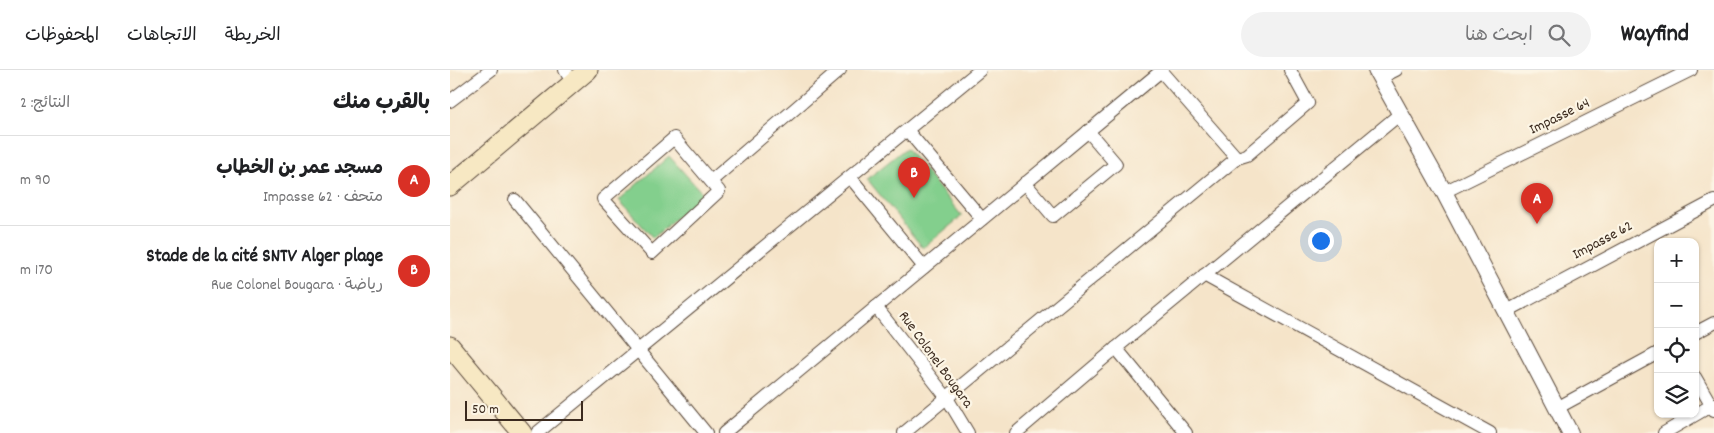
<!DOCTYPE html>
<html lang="ar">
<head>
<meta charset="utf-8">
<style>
	:root { --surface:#fff; --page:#f2f2f2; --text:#202124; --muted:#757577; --line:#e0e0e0; --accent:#d93025 }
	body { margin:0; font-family:Dekko,"Playpen Sans Arabic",sans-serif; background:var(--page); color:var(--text); direction:rtl }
	.controls { position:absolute; right:15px; bottom:15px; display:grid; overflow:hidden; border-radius:10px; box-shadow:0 1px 4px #0004 }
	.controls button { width:45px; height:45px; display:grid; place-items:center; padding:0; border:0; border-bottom:1px solid var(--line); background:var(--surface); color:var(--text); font:25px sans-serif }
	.scale { position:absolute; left:15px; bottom:12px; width:118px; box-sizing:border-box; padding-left:5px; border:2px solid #3b2a1e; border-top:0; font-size:14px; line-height:18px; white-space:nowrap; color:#3b2a1e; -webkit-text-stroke:4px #fcf5e5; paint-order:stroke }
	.you { position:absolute; left:870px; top:170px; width:18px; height:18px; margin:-12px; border:4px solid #fff; border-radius:50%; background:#1a73e8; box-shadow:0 0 0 8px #1a73e833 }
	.badge { display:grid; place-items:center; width:32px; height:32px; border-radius:50%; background:var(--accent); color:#fff; font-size:16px; font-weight:700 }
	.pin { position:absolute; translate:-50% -41px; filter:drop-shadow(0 1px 2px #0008) }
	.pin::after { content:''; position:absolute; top:26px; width:18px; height:15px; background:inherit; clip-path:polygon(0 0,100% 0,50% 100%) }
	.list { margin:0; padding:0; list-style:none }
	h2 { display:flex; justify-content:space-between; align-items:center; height:65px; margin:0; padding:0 20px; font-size:21px }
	h2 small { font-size:16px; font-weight:400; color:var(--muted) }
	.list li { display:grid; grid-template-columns:32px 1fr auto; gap:15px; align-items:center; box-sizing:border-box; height:90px; padding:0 20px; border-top:1px solid var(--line) }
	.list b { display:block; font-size:19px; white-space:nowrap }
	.list p { margin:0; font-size:16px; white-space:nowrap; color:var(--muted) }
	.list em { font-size:16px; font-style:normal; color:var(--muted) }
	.icon { flex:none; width:28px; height:28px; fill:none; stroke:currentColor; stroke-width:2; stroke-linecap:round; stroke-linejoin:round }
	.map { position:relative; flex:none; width:1264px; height:363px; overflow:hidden; direction:ltr }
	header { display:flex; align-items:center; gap:30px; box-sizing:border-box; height:70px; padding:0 25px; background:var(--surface); border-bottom:1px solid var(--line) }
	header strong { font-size:24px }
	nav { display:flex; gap:28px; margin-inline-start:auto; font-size:18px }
	.search { width:350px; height:45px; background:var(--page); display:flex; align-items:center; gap:12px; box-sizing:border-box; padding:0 18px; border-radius:28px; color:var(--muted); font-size:19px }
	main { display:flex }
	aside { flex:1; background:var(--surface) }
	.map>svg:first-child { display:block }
	.green { fill:#83cf8d; stroke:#5f7c56 }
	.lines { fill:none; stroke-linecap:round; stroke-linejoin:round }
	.minor-casing { stroke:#574638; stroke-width:14 }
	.tertiary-casing { stroke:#574638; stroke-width:18 }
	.secondary-casing { stroke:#574638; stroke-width:21 }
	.minor { stroke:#fff; stroke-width:12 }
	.tertiary { stroke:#fff; stroke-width:16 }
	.secondary { stroke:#f7e8c3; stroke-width:19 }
	.labels { text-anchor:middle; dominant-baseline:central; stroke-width:4.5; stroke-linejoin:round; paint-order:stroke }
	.street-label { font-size:15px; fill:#3b2a1e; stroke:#fcf5e5 }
</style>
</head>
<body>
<header>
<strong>Wayfind</strong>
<div class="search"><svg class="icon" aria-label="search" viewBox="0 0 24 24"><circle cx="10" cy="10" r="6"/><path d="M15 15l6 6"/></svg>ابحث هنا</div>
<nav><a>الخريطة</a><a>الاتجاهات</a><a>المحفوظات</a></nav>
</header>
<main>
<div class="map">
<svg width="1264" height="363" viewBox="0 0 1264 363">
	<rect width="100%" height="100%" fill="#fcf5e5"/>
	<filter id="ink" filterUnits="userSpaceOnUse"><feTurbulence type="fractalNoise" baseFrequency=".02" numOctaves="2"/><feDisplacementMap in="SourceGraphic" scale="10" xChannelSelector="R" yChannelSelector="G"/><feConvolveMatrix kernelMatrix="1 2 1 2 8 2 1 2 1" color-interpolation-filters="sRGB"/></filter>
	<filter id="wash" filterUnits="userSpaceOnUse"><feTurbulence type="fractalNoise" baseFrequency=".0096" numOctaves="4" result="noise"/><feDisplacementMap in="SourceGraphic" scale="20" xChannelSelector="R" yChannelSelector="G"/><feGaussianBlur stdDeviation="1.12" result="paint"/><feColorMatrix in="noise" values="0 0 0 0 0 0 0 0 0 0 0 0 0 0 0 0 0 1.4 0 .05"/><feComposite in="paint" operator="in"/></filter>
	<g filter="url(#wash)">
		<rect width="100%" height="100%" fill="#f5e4c9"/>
		<g class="green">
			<path d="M 456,78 L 512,146 L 473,178 L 417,109 Z"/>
			<path d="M 219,86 L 253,124 L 203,168 L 169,130 Z"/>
		</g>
	</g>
	<g filter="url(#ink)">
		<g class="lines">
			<g class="minor-casing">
				<g id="minor">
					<path d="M 115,0 L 123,13"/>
					<path d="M 710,0 L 787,88"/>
					<path d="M 930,8 L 946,0"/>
					<path d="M 0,31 L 41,0"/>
					<path d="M 457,60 L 532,149"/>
					<path d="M 224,68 L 269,121 L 202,183 L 153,129 Z"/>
					<path d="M 400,107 L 474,197"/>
					<path d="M 261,111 L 390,0"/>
					<path d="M 575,113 L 603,146 L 666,94 L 638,61"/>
					<path d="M 994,122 L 1241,0"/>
					<path d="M 65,130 L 256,363"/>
					<path d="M 754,205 L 1040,363"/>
					<path d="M 426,237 L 497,328 L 518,363"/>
					<path d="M 1057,241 L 1264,131"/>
					<path d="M 1245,263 L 1264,253"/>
					<path d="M 666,278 L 736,363"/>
					<path d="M 1245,307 L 1264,340"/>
					<path d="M 1107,338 L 1208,283"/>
					<path d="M 87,363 L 530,0"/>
					<path d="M 274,363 L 711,1"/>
					<path d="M 454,363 L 787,88 L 797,85 L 858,33 L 840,0"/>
					<path d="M 566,363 L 666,278 L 950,44"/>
					<path d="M 1214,363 L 1264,334"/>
				</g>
			</g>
			<g class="tertiary-casing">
				<path id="tertiary" d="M 926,0 L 994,122 L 1120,363"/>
			</g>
			<g class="secondary-casing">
				<g id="secondary">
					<path d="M 0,116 L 138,0"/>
					<path d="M 0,276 L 72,363"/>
				</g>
			</g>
			<use href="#minor" class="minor"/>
			<use href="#tertiary" class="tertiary"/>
			<use href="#secondary" class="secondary"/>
		</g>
	</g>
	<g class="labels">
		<g class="street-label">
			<text transform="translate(1110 47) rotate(-26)">Impasse 64</text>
			<text transform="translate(1153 171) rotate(-28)">Impasse 62</text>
			<text transform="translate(485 290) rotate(54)">Rue Colonel Bougara</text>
		</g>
	</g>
</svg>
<div class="controls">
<button>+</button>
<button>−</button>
<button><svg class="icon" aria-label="locate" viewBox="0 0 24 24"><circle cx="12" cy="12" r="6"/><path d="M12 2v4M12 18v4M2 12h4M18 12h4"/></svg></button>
<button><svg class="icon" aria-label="layers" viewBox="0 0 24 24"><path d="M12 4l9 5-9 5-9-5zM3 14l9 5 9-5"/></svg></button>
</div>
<div class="scale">50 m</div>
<div class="you"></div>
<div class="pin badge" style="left:1087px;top:154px">A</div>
<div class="pin badge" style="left:464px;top:128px">B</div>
</div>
<aside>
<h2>بالقرب منك<small>النتائج: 2</small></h2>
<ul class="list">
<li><span class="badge">A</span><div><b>مسجد عمر بن الخطاب</b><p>متحف · Impasse 62</p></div><em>90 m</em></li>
<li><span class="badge">B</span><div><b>Stade de la cité SNTV Alger plage</b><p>رياضة · Rue Colonel Bougara</p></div><em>170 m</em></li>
</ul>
</aside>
</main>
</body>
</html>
